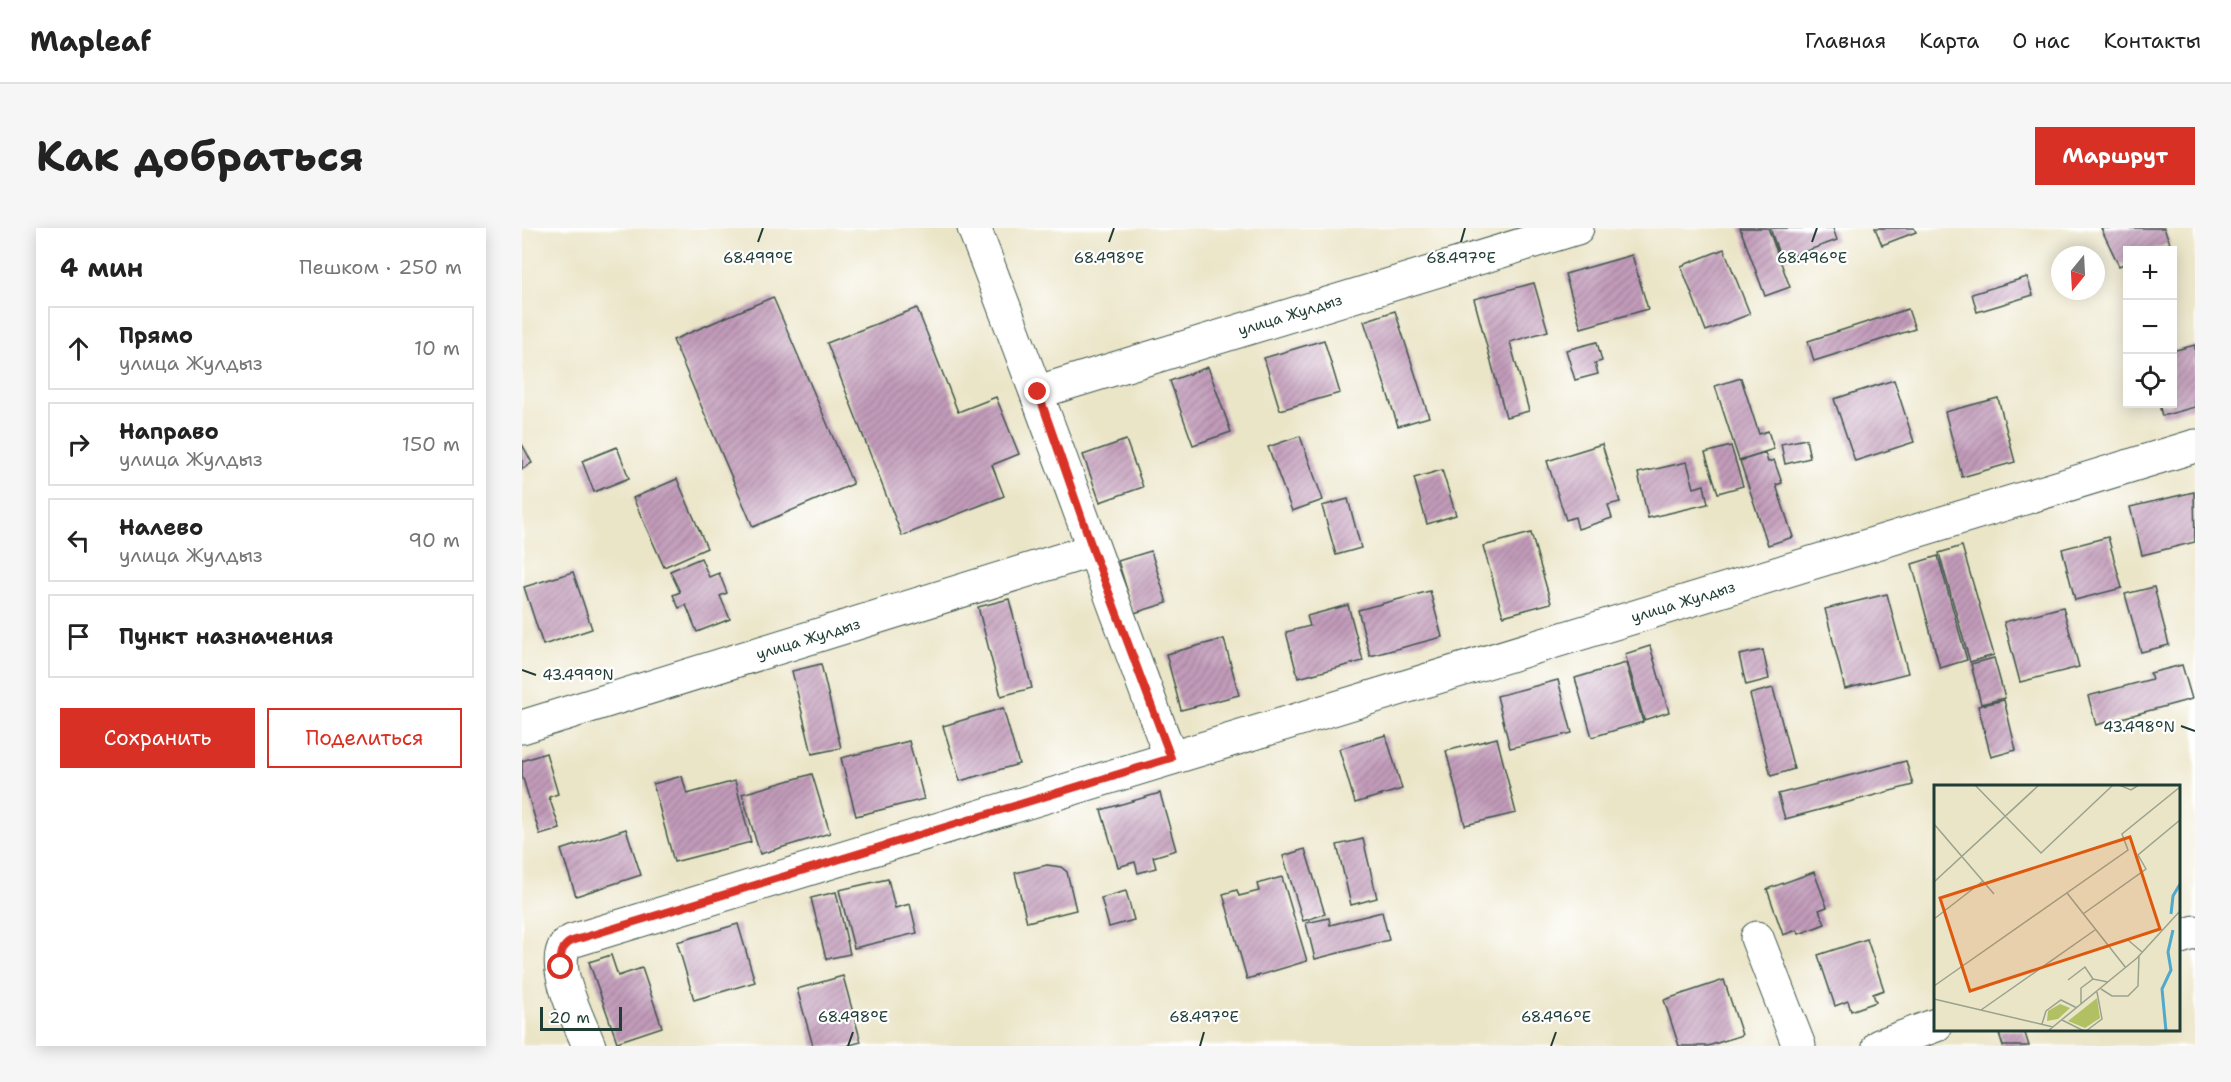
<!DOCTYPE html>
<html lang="ru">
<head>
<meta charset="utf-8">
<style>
	:root { --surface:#fff; --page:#f6f6f6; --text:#222; --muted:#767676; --line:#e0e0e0; --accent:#d93025 }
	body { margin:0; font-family:"Shantell Sans",sans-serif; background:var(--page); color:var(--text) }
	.controls { position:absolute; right:18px; top:18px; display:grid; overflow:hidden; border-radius:0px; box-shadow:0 3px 15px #0003 }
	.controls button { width:54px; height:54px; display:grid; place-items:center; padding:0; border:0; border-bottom:2px solid var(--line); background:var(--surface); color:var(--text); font:30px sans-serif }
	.compass { position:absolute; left:1529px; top:18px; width:54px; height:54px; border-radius:50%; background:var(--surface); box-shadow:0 3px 15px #0003; rotate:198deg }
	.scale { position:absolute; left:18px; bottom:15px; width:82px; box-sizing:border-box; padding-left:6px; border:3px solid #1f3d34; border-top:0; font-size:16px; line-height:21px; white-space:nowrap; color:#1f3d34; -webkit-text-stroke:4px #fff; paint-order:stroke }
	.stop { position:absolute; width:18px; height:18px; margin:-14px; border:4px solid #d93025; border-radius:50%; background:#fff }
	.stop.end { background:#d93025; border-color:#fff; box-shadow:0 2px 6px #0008 }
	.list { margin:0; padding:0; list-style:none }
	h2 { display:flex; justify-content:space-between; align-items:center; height:78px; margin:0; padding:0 24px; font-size:26px }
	h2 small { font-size:20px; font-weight:400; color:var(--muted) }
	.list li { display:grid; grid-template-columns:39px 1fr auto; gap:18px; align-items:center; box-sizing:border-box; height:84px; margin:0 12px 12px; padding:0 12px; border:2px solid var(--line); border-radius:0px }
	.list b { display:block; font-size:22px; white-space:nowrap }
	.list p { margin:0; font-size:20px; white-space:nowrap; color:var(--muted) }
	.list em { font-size:20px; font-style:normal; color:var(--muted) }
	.actions { display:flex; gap:12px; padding:18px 24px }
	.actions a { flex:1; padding:14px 0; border:2px solid var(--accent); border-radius:0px; text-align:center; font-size:21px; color:var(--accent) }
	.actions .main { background:var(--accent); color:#fff }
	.icon { flex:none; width:33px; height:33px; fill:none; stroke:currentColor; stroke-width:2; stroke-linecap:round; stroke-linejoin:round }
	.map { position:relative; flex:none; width:1673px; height:818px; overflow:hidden; border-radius:0px }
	header { display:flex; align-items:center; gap:36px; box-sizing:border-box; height:84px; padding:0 30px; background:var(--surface); border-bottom:2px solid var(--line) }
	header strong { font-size:28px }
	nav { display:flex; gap:33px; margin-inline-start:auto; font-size:21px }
	.intro { display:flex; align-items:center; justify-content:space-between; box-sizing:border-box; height:144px; padding:0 36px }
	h1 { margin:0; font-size:42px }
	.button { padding:15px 27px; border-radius:0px; background:var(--accent); color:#fff; font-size:21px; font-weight:700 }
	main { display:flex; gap:36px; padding:0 36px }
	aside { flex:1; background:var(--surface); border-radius:0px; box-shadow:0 3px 15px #0003 }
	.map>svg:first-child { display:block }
	.building { fill:url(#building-hatch) }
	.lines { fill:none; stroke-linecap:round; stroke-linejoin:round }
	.minor-casing { stroke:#3e564a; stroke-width:35 }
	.minor { stroke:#fff; stroke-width:33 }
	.route { stroke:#d93025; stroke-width:8 }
	.ticks { fill:none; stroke:#1f3d34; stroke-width:2 }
	.labels { text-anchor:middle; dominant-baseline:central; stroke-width:4.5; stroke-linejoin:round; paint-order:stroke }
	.street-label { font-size:15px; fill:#1f3d34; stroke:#fff }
	.inset-river { fill:none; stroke:#4fa9cc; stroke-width:3 }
	.inset-road { fill:none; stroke:#99a28d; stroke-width:1.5 }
	.view { fill:#de580e; fill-opacity:0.15; stroke:#de580e; stroke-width:3 }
	.inset-edge { fill:none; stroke:#1f3d34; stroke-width:3 }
	.ticks-label { font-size:15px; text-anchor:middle; fill:#1f3d34; stroke:#fff; stroke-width:4.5; stroke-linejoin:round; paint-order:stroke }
</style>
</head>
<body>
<header>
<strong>Mapleaf</strong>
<nav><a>Главная</a><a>Карта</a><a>О нас</a><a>Контакты</a></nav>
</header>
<div class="intro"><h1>Как добраться</h1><a class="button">Маршрут</a></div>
<main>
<aside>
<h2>4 мин<small>Пешком · 250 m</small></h2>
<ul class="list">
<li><svg class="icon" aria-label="ahead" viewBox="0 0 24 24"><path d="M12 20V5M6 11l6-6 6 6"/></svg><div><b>Прямо</b><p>улица Жулдыз</p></div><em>10 m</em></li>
<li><svg class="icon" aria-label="right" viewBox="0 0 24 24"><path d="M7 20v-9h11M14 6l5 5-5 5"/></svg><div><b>Направо</b><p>улица Жулдыз</p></div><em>150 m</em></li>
<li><svg class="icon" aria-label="left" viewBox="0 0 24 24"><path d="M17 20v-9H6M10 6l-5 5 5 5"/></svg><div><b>Налево</b><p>улица Жулдыз</p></div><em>90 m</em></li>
<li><svg class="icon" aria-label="arrive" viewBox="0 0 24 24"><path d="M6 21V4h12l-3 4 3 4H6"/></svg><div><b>Пункт назначения</b></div></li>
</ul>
<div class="actions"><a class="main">Сохранить</a><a>Поделиться</a></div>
</aside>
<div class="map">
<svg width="1673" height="818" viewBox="0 0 1673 818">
	<defs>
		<pattern id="building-hatch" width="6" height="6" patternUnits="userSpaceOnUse" patternTransform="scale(1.5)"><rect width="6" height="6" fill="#c29bba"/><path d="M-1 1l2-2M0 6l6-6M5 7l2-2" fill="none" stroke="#9d8098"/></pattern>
	</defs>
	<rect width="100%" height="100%" fill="#fff"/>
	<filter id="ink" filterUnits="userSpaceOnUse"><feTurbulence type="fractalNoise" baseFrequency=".0167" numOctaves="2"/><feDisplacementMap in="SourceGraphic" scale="12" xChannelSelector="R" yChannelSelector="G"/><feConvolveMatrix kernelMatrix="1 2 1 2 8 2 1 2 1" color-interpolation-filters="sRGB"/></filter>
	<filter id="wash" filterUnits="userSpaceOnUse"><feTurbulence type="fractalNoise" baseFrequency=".008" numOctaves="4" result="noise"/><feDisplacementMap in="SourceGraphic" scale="24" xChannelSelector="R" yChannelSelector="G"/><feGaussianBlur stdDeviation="1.35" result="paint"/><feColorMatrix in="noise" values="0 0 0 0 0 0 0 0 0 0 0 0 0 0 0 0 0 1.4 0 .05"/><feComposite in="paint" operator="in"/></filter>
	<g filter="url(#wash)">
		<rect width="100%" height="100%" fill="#ebe5c8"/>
		<g id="blocks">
			<g class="building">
				<path d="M 1218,0 L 1246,0 L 1268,59 L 1243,68 Z"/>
				<path d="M 1248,0 L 1311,0 L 1315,12 L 1259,32 Z"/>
				<path d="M 1353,0 L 1392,0 L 1394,4 L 1360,17 Z"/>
				<path d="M 1579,0 L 1642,0 L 1648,15 L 1631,22 L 1606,22 L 1606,34 L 1597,38 Z"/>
				<path d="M 1202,21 L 1228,86 L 1184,103 L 1159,38 Z"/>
				<path d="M 1110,27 L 1126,81 L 1059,100 L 1043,46 Z"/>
				<path d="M 1505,49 L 1511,67 L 1455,84 L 1450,66 Z"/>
				<path d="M 1012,55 L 1026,103 L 988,114 L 1007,183 L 984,189 L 952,71 Z"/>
				<path d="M 251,69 L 331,256 L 231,299 L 151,112 Z"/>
				<path d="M 395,80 L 436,184 L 474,169 L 497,226 L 470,237 L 482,268 L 380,308 L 305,115 Z"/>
				<path d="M 1386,81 L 1393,101 L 1292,133 L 1286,113 Z"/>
				<path d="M 873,83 L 907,189 L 876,198 L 842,93 Z"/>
				<path d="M 802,112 L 818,165 L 758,182 L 742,130 Z"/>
				<path d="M 1075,114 L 1080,133 L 1073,135 L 1076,146 L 1053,152 L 1044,122 Z"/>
				<path d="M 1673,117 L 1673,179 L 1640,188 L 1637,176 L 1650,176 L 1650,123 Z"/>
				<path d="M 686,139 L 709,204 L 671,217 L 648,153 Z"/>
				<path d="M 1219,150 L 1237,206 L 1246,203 L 1252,221 L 1217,232 L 1193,158 Z"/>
				<path d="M 1372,152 L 1392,214 L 1333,233 L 1312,171 Z"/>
				<path d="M 1476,170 L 1493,234 L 1440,249 L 1423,184 Z"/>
				<path d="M 778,208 L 801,272 L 770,283 L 746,219 Z"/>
				<path d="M 1284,211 L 1288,230 L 1263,236 L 1259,216 Z"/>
				<path d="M 604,212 L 621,259 L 578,274 L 561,227 Z"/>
				<path d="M 0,216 L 10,235 L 0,241 Z"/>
				<path d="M 1080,216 L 1098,274 L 1086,277 L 1090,290 L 1056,301 L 1053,289 L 1044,292 L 1025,233 Z"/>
				<path d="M 1209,218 L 1221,258 L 1196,265 L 1183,225 Z"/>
				<path d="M 95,219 L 107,250 L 72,264 L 60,233 Z"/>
				<path d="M 1243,225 L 1246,234 L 1252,232 L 1260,255 L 1254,257 L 1271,309 L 1246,317 L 1218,233 Z"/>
				<path d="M 1165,234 L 1172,260 L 1182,257 L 1186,276 L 1126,290 L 1116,245 Z"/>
				<path d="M 920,242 L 934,287 L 905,296 L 892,250 Z"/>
				<path d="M 155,251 L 185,320 L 142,339 L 111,270 Z"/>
				<path d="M 1672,264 L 1673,314 L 1620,327 L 1608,279 Z"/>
				<path d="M 826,271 L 839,320 L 814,327 L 800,278 Z"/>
				<path d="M 1009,305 L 1029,375 L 981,388 L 961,318 Z"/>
				<path d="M 1586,309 L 1600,360 L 1553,372 L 1540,321 Z"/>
				<path d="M 1440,318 L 1472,427 L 1448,434 L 1417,325 Z"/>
				<path d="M 629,323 L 645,375 L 612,385 L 596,333 Z"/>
				<path d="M 1416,328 L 1445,432 L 1418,440 L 1390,336 Z"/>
				<path d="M 179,330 L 187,349 L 197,345 L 205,365 L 198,368 L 208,391 L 175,404 L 164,377 L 157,380 L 151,367 L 158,364 L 148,343 Z"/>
				<path d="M 51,344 L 70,401 L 21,417 L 2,359 Z"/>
				<path d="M 1632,359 L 1647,417 L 1619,424 L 1603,366 Z"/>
				<path d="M 908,363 L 920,409 L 848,428 L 836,382 Z"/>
				<path d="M 1365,366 L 1386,445 L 1323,461 L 1303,381 Z"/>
				<path d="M 487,371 L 510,460 L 479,468 L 456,379 Z"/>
				<path d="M 826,377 L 841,433 L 776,450 L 764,404 L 788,398 L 785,388 Z"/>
				<path d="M 1541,379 L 1557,439 L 1498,454 L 1482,394 Z"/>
				<path d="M 702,411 L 717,467 L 659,482 L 644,426 Z"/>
				<path d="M 1128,418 L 1147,484 L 1122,492 L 1103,426 Z"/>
				<path d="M 1241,422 L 1247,451 L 1224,457 L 1217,427 Z"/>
				<path d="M 1472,430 L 1483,470 L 1459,476 L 1449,436 Z"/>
				<path d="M 1104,435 L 1121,494 L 1070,509 L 1053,450 Z"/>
				<path d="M 299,436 L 319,520 L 290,526 L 270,443 Z"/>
				<path d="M 1660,437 L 1670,471 L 1574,497 L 1566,468 L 1630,451 L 1628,445 Z"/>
				<path d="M 1036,452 L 1050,505 L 988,520 L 975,468 Z"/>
				<path d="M 1251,460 L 1272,541 L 1249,548 L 1228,466 Z"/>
				<path d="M 1482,472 L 1494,522 L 1469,529 L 1456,478 Z"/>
				<path d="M 481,480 L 497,536 L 438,553 L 421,498 Z"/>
				<path d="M 864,507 L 880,561 L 833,575 L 817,521 Z"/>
				<path d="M 975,510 L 994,585 L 943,597 L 924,523 Z"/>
				<path d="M 387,513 L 402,571 L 334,588 L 319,530 Z"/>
				<path d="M 24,525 L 36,566 L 27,569 L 38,601 L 18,607 L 0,547 L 0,533 Z"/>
				<path d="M 1384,533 L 1391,557 L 1263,591 L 1256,566 Z"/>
				<path d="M 290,546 L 308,605 L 238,626 L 220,566 Z"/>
				<path d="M 160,548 L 165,566 L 213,553 L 229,614 L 152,634 L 131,556 Z"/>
				<path d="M 638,565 L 654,622 L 631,629 L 634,640 L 616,645 L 613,634 L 596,639 L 579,582 Z"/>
				<path d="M 104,601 L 119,647 L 54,668 L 39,622 Z"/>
				<path d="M 841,611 L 855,670 L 829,677 L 815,617 Z"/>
				<path d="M 783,621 L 803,686 L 781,693 L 761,628 Z"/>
				<path d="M 525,637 L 539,639 L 545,644 L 554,682 L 505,694 L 493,645 Z"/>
				<path d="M 1292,644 L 1305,679 L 1297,682 L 1303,696 L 1277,706 L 1275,702 L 1261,707 L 1245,661 Z"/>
				<path d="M 760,649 L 785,733 L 725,751 L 701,666 L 715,662 L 717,668 L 737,663 L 735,656 Z"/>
				<path d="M 366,651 L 373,680 L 388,676 L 395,705 L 332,720 L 317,662 Z"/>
				<path d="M 604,663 L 612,692 L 587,699 L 579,670 Z"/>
				<path d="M 314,664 L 328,726 L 304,731 L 289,670 Z"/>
				<path d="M 860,684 L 867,712 L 793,731 L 784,695 L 807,690 L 808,697 Z"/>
				<path d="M 216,696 L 233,754 L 172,772 L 155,714 Z"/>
				<path d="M 1345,711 L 1362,762 L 1351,766 L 1354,774 L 1329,783 L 1326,773 L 1313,778 L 1296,727 Z"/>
				<path d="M 89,727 L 96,748 L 120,740 L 140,799 L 95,814 L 67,734 Z"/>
				<path d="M 321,748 L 339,814 L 324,818 L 291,818 L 275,761 Z"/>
				<path d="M 1202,752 L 1220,807 L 1186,818 L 1157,818 L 1142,772 Z"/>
				<path d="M 1476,802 L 1502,802 L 1507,818 L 1481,818 Z"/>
			</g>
		</g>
	</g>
	<g filter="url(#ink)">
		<use href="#blocks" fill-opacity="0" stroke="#3e564a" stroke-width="1.5"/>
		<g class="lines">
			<g class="minor-casing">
				<g id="minor">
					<path d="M 452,0 C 520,176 583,354 649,530"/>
					<path d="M 516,164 L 1055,0"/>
					<path d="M 0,499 L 571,322"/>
					<path d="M 1235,710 L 1277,818"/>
					<path d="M 1656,710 L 1673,704"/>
					<path d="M 67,818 C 59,796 21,726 50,713 L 1673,218"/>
					<path d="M 1357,818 L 1414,797"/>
				</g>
			</g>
			<use href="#minor" class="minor"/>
		</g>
	</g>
	<g class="lines" filter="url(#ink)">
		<path class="route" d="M 39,739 C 38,728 39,718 50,713 L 649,530 L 571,322 L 516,164"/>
	</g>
	<path class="ticks" d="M 236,14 L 241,0M 587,14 L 592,0M 939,14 L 943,0M 1290,14 L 1295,0M 0,442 L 14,447M 1659,498 L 1673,503M 326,818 L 331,804M 678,818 L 682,804M 1029,818 L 1034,804"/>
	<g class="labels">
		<g class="street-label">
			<text transform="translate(768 87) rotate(-17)">улица Жулдыз</text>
			<text transform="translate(1161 374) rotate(-17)">улица Жулдыз</text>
			<text transform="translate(286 411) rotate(-17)">улица Жулдыз</text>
		</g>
	</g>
	<g transform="translate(1412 557)">
		<rect width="246" height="246" fill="#ebe5c8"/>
		<path d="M 163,213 L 166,233 L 151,243 L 134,236 ZM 126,219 L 136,223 L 124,234 L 113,236 L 114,226 Z" fill="#b0c063"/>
		<path class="inset-river" d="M 237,129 L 239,111 L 246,99M 232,246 L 228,204 L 237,185 L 234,167 L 239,145"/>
		<path class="inset-road" d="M 41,0 L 107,68 L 179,0M 185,0 L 197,5 L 205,0M 0,39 L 60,109M 0,97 L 105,0M 133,108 L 192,183M 149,129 L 212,84 L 204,70 L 246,35M 0,134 L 49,96M 194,155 L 208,167M 134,195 L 151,182 L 159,194M 0,201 L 194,65 L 188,49 L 246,2M 167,204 L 178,211 L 194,211 L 204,201 L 205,170M 0,214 L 119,242M 147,219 L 147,203 L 159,194 L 174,197M 47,225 L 161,145M 128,235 L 150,246M 108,239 L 112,226 L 127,215 L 143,223M 114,246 L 203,173 L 246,126M 152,246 L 168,234 L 163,207"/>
		<path class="view" d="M 196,52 L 226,144 L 36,206 L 6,113 Z"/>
		<rect width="246" height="246" class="inset-edge"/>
	</g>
	<g class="ticks-label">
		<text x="236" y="35">68.499°E</text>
		<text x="587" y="35">68.498°E</text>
		<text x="939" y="35">68.497°E</text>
		<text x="1290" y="35">68.496°E</text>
		<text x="56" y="452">43.499°N</text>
		<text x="1617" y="504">43.498°N</text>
		<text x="331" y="794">68.498°E</text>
		<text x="682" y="794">68.497°E</text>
		<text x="1034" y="794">68.496°E</text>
	</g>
</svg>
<div class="controls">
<button>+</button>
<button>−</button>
<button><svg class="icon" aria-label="locate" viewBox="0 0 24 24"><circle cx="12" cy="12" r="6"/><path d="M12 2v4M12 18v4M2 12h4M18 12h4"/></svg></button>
</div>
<svg class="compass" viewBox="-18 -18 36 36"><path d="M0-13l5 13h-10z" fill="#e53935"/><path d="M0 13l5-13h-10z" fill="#767676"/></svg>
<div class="scale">20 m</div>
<div class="stop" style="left:39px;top:739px"></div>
<div class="stop end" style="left:516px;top:164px"></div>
</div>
</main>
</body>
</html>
